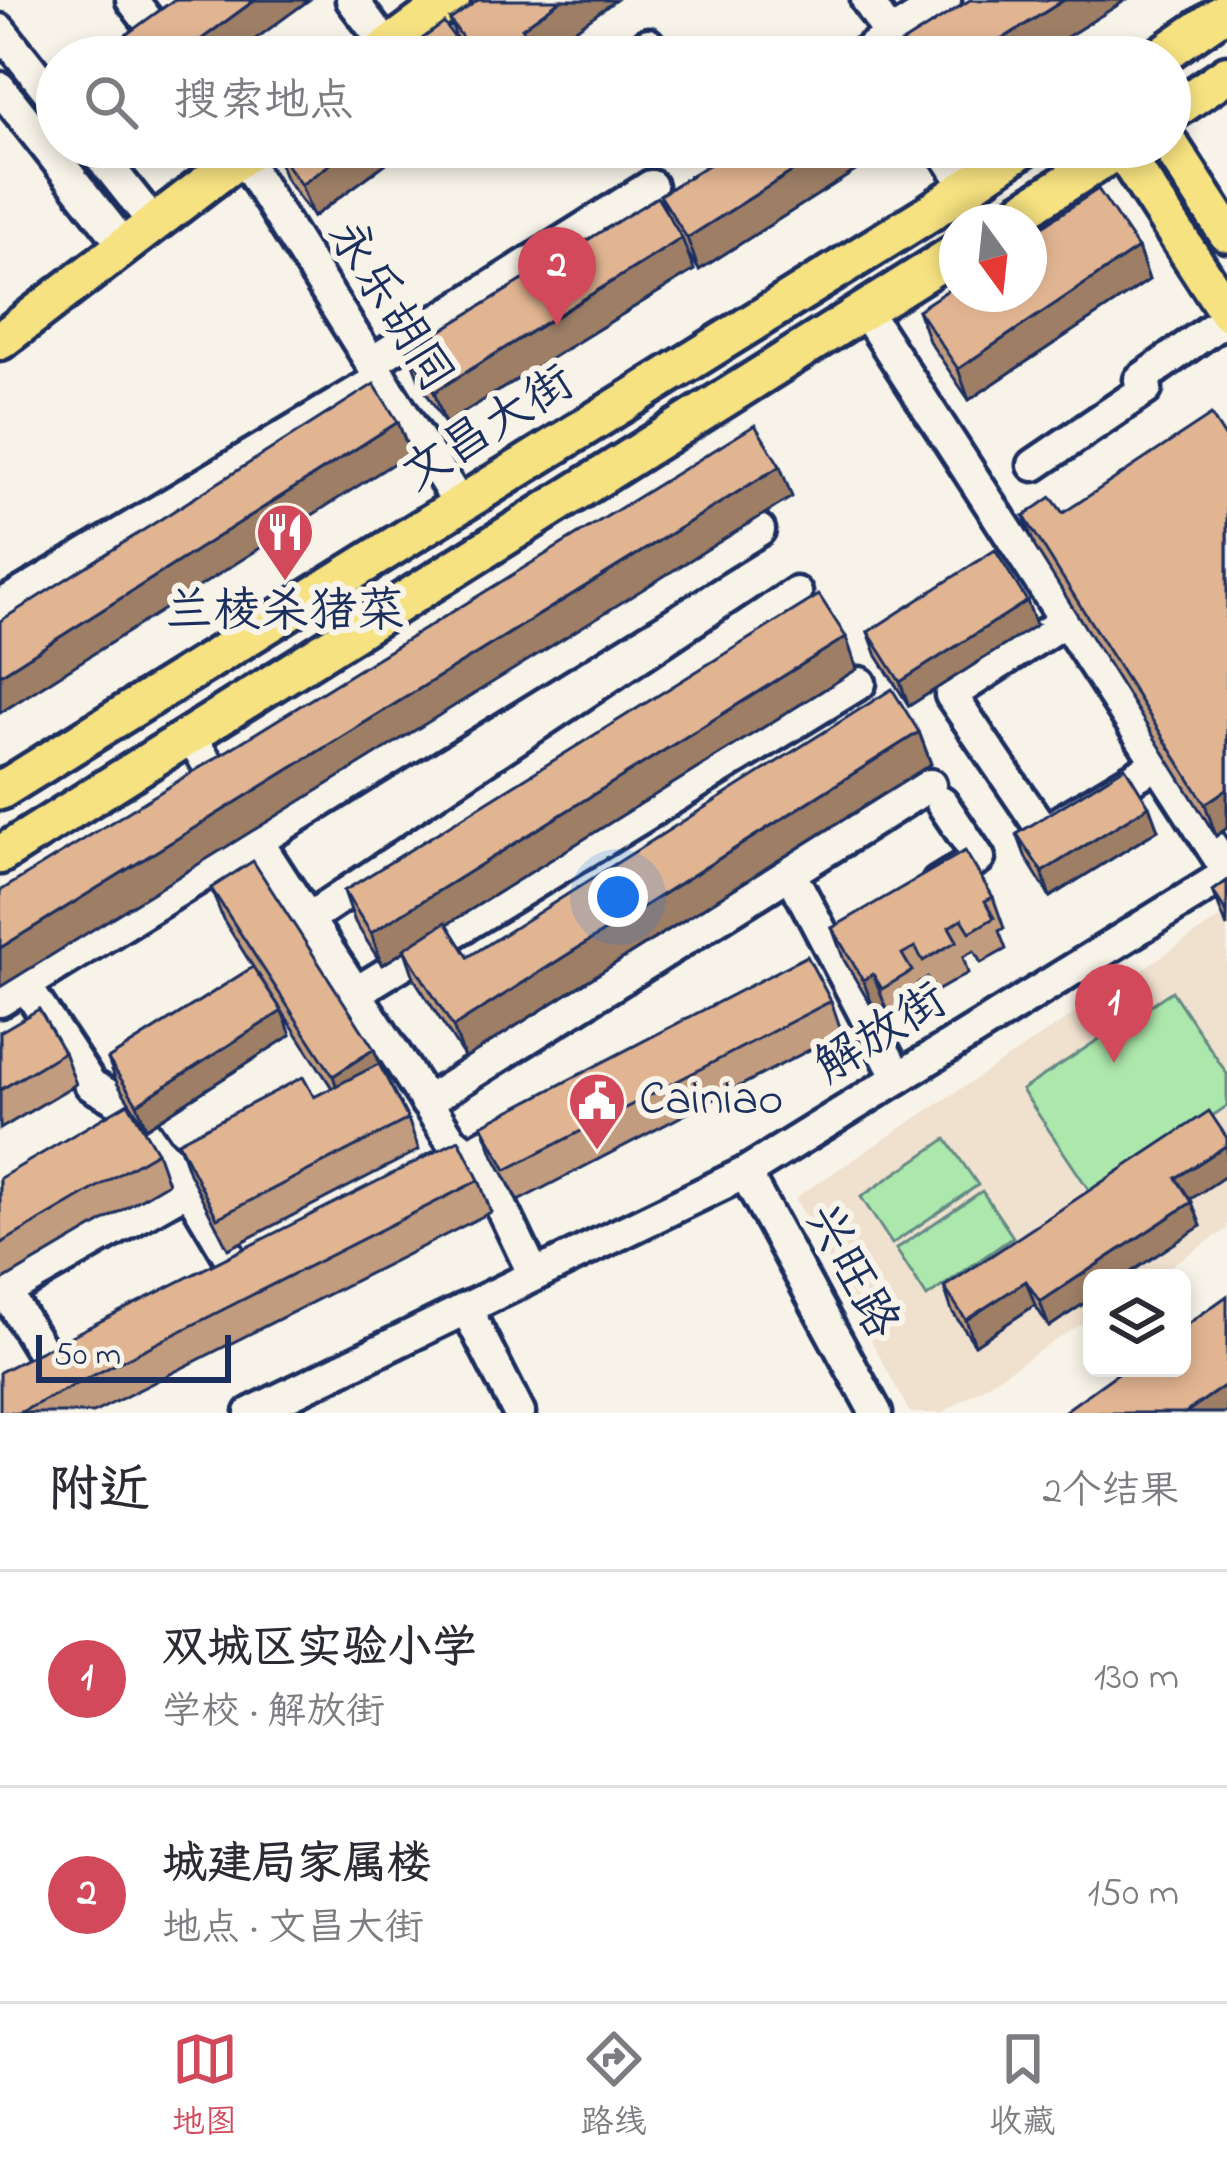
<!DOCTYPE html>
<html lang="zh">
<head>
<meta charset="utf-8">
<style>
	:root { --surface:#fff; --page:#f2f2f3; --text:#2b2b33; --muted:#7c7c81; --line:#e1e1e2; --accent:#d1495b }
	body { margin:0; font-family:"Indie Flower","LXGW WenKai TC",sans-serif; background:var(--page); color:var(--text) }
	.controls { position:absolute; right:36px; bottom:36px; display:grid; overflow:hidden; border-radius:18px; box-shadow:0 6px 18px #0003 }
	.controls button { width:108px; height:108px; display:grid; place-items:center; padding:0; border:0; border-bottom:3px solid var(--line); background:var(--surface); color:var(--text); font:60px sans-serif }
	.compass { position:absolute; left:939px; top:204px; width:108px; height:108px; border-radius:50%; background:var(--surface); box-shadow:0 6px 18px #0003; rotate:165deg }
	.scale { position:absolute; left:36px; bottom:30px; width:195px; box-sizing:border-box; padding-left:12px; border:6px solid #1b2f5e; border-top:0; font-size:33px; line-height:42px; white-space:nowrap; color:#1b2f5e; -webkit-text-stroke:9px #f7f3e8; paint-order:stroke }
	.you { position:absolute; left:618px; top:897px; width:42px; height:42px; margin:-30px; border:9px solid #fff; border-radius:50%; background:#1a73e8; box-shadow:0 0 0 18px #1a73e833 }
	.badge { display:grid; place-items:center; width:78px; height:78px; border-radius:50%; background:var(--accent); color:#fff; font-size:39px; font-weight:700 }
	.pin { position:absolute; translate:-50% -99px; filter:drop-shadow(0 3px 6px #0008) }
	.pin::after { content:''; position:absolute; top:63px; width:42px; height:36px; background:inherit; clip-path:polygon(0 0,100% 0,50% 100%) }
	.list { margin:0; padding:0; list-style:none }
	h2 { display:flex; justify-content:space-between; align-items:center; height:156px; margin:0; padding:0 48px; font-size:51px }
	h2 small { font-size:39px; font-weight:400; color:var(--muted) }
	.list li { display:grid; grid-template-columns:78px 1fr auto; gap:36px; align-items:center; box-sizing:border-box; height:216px; padding:0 48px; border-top:3px solid var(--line) }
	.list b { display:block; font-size:45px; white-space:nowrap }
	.list p { margin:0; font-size:39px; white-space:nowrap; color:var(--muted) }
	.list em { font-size:39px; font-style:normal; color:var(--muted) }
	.icon { flex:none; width:66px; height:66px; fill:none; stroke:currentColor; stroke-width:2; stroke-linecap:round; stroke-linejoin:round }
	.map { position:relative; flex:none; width:1227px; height:1413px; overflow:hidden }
	.search { position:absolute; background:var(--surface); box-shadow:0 6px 18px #0003; left:36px; right:36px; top:36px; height:132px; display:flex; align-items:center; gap:30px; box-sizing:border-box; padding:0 42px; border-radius:66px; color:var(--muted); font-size:45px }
	.sheet { height:588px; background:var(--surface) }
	nav { display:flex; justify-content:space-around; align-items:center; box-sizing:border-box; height:168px; border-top:3px solid var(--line); background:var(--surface); font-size:33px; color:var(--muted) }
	nav a { display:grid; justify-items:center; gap:6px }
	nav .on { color:var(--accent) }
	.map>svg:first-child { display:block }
	.built { fill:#f0e0ce }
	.green { fill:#ace7ac; stroke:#648b85; stroke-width:3 }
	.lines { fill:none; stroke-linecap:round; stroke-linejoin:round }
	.minor-casing { stroke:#1b2f5e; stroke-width:39 }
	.major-casing { stroke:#1b2f5e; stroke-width:45 }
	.minor { stroke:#f7f3e8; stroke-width:30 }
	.major { stroke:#f6e281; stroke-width:36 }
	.wall { fill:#c29c7e; stroke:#1b2f5e; stroke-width:3 }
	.shaded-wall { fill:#9e7f66; stroke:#1b2f5e; stroke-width:3 }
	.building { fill:#e1b592; stroke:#1b2f5e; stroke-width:3 }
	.labels { text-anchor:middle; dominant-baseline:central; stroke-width:12; stroke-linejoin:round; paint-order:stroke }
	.street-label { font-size:48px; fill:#1b2f5e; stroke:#f7f3e8 }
	.poi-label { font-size:48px; fill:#1b2f5e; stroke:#f7f3e8 }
</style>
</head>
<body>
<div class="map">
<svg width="1227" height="1413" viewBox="0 0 1227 1413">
	<rect width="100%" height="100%" fill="#f7f3e8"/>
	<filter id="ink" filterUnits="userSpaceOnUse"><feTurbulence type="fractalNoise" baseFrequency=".00833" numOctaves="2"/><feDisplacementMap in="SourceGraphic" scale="24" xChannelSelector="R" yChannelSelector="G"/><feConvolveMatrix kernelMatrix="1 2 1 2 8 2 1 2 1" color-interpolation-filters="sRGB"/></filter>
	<g filter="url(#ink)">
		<path class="built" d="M 1220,918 L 1227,928 L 1227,1229 L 1152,1278 L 1092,1278 L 1092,1317 L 943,1413 L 910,1413 L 795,1198 Z"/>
		<g class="green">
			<path d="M 1172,991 L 1227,1074 L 1227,1106 L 1093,1196 L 1022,1090 Z"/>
			<path d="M 946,1139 L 978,1185 L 892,1244 L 861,1197 Z"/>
			<path d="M 982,1191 L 1013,1237 L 927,1297 L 896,1249 Z"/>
		</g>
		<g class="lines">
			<g class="minor-casing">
				<g id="minor">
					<path d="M 132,0 L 158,34 L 204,0"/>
					<path d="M 352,0 L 388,47"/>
					<path d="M 867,0 L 890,35 L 945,0"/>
					<path d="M 0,30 L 57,102"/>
					<path d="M 648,44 L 657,57"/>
					<path d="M 858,57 L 890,35"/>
					<path d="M 0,88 L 123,244"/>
					<path d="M 93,147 L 152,221"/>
					<path d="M 722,147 L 725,147"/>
					<path d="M 941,147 L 967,187"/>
					<path d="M 242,156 L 460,505"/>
					<path d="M 865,311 L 1227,870"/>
					<path d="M 371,363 L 651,186"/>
					<path d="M 1034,465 L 1146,389 L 1140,380 L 1227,318"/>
					<path d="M 0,606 L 381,378"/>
					<path d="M 1066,620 L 951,695 L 1044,832 L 1158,763"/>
					<path d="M 190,737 L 451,1140 L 481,1164 L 534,1275"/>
					<path d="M 938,883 L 979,858 L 942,803"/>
					<path d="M 799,889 L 898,1078"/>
					<path d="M 308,919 L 796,593"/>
					<path d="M 25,985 L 91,1085 L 126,1105 L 157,1150 L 176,1167"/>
					<path d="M 355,993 L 860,683"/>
					<path d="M 0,1001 L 759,530"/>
					<path d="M 426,1102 L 930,785"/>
					<path d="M 218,1144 L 176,1167 L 238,1271"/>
					<path d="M 431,1173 L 521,1126"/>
					<path d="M 745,1173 L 876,1413"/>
					<path d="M 466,1308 L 519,1413"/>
					<path d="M 51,1366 L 6,1292 L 189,1188"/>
					<path d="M 251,1413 L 745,1173 L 1227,874"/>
				</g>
			</g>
			<g class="major-casing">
				<g id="major">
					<path d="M 374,57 L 451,0"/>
					<path d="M 1159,57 L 1227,10"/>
					<path d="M 1170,113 L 1227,74"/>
					<path d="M 1170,145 L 1227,233"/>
					<path d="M 1120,147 L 1227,312"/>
					<path d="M 1005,222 L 1122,147"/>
					<path d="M 0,341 L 254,147"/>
					<path d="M 0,791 L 932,211 L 1025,147"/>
					<path d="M 0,855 L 957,252"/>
				</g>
			</g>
			<use href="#minor" class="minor"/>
			<use href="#major" class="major"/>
		</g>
		<g class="wall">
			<path d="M 450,20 L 537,57 L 397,57 L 458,44 Z"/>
			<path d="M 274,147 L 408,147 L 313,217 L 285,178 Z"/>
			<path d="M 737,147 L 893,147 L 699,270 L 687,252 L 694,270 L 445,424 L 420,382 L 408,351 L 666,212 L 660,195 Z"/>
			<path d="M 1138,248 L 1149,280 L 969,400 L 929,341 L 918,310 Z"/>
			<path d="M 1227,440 L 1227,828 L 1216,836 L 1035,547 L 1024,516 L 1063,513 Z"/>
			<path d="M 1036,625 L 909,706 L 877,656 L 868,632 Z"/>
			<path d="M 857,669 L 447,924 L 468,957 L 919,732 L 931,764 L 465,1058 L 415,980 L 405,951 L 382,965 L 355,922 L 344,891 Z"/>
			<path d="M 1149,806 L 1158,830 L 1050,897 L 1026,858 L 1017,834 Z"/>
			<path d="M 1227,881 L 1227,927 L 1213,891 Z"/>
			<path d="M 211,888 L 374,1049 L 381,1068 L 408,1119 L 419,1150 L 228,1249 L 189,1173 L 178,1142 L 314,1097 L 332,1088 L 258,974 L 282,1011 L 291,1035 L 146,1128 L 117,1083 L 108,1059 L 253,967 L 223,919 Z"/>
			<path d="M 993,897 L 1004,928 L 999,931 L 1006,949 L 981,963 L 974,951 L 963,957 L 968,973 L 935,992 L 927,978 L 917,984 L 924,1003 L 893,1020 L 885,1005 L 875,1012 L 844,960 L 832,928 Z"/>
			<path d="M 831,1001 L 842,1033 L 518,1201 L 494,1156 L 482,1125 Z"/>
			<path d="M 0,1032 L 64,1052 L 76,1084 L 0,1129 Z"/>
			<path d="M 157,1152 L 168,1183 L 0,1282 L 0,1178 Z"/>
			<path d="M 479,1180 L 491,1212 L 93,1413 L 0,1413 Z"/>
			<path d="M 1190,1199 L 1201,1226 L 1092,1278 L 1092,1298 L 1049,1327 L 1035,1305 L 975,1345 L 952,1311 L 944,1287 Z"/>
		</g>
		<g class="shaded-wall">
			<path d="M 255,0 L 309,0 L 231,57 L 177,57 Z"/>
			<path d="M 561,0 L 616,0 L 537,57 L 512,57 L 522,28 Z"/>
			<path d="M 1064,0 L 1126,0 L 1035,57 L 974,57 Z"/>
			<path d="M 354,147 L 408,147 L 313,217 L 301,185 Z"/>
			<path d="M 831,147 L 893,147 L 699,270 L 687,238 Z"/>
			<path d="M 682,238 L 694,270 L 445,424 L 434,392 Z"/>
			<path d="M 1138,248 L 1149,280 L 969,400 L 958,369 Z"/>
			<path d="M 398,422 L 410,453 L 0,713 L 0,675 Z"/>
			<path d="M 780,466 L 792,497 L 0,987 L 0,948 Z"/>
			<path d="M 1027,601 L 1036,625 L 909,706 L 900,682 Z"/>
			<path d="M 846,637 L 857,669 L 382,965 L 371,933 Z"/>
			<path d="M 919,732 L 931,764 L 465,1058 L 453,1027 Z"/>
			<path d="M 1227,789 L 1227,828 L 1216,836 L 1205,804 Z"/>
			<path d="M 1149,806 L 1158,830 L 1050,897 L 1042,872 Z"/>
			<path d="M 873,974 L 885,1005 L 875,1012 L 863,980 Z"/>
			<path d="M 282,1011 L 291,1035 L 146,1128 L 137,1104 Z"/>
			<path d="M 374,1049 L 386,1081 L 344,1108 L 333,1076 Z"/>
			<path d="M 1227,1145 L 1227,1175 L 1185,1203 L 1176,1178 Z"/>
			<path d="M 1192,1202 L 1201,1226 L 1122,1278 L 1092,1278 L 1092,1298 L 1049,1327 L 1040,1302 Z"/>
			<path d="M 1026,1281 L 1035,1305 L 975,1345 L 966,1320 Z"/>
			<path d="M 1227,1384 L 1227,1413 L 1185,1413 Z"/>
		</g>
		<g class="building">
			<path d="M 174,0 L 255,0 L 177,57 L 133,57 L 120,39 Z"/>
			<path d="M 478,0 L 561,0 L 522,28 L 532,42 L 512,57 L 476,57 L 450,20 Z"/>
			<path d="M 970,0 L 1064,0 L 974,57 L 880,57 Z"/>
			<path d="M 444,23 L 468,57 L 397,57 Z"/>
			<path d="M 274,147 L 354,147 L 301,185 Z"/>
			<path d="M 737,147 L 831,147 L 687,238 L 660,195 Z"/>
			<path d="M 1098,189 L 1138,248 L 958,369 L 918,310 L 957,284 L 957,294 L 1029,294 L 1029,235 Z"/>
			<path d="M 657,197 L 682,238 L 434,392 L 408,351 Z"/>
			<path d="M 374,384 L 398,422 L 0,675 L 0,621 Z"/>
			<path d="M 1211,415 L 1227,440 L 1227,789 L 1205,804 L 1024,516 L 1051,497 L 1063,513 Z"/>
			<path d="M 755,425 L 780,466 L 0,948 L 0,891 Z"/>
			<path d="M 995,550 L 1027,601 L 900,682 L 868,632 Z"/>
			<path d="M 819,595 L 846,637 L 371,933 L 344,891 Z"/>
			<path d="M 892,689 L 919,732 L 453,1027 L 404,949 L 446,922 L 468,957 Z"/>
			<path d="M 1125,767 L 1149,806 L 1042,872 L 1017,834 Z"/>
			<path d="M 965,851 L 993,897 L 985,901 L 994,918 L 970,932 L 962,919 L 949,927 L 957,941 L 923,961 L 915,947 L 902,954 L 912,971 L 882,989 L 873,974 L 863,980 L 832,928 Z"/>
			<path d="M 253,861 L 374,1049 L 333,1076 L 211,888 Z"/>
			<path d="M 1227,881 L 1227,913 L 1213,891 Z"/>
			<path d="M 807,956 L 831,1001 L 506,1170 L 482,1125 Z"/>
			<path d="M 253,967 L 282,1011 L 137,1104 L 108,1059 Z"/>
			<path d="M 39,1009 L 64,1052 L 0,1090 L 0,1032 Z"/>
			<path d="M 379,1064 L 408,1119 L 217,1218 L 178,1142 L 303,1077 L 314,1097 Z"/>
			<path d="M 128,1103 L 157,1152 L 0,1244 L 0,1178 Z"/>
			<path d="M 1209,1111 L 1227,1138 L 1227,1145 L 1176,1178 L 1192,1202 L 1040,1302 L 1026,1281 L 966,1320 L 944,1287 Z"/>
			<path d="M 459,1140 L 479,1180 L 19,1413 L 0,1413 L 0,1372 Z"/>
			<path d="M 1227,1296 L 1227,1384 L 1185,1413 L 1062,1413 L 1125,1368 L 1182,1368 L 1182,1328 Z"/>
		</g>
	</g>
	<defs>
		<g id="restaurant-pin" transform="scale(3)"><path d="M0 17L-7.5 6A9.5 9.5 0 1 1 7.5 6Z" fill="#d1495b" stroke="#f7f3e8"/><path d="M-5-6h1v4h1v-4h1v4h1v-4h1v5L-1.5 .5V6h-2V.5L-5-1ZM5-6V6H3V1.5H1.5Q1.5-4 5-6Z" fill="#fff"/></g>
		<g id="civic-pin" transform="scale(3)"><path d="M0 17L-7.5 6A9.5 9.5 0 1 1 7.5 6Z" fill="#d1495b" stroke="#f7f3e8"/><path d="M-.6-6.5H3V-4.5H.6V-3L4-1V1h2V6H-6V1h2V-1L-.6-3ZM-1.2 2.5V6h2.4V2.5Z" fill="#fff"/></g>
	</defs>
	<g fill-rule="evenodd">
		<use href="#restaurant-pin" x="285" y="532"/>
		<use href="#civic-pin" x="597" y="1101"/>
	</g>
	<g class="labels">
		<g class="street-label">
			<text transform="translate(389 307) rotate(58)">永乐胡同</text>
			<text transform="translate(489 430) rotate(-32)">文昌大街</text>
			<text transform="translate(882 1035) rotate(-32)">解放街</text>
			<text transform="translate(850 1272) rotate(62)">兴旺路</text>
		</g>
		<g class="poi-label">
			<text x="285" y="613">兰棱杀猪菜</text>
			<text x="639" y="1101" text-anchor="start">Cainiao</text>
		</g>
	</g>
</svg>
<div class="controls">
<button><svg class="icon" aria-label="layers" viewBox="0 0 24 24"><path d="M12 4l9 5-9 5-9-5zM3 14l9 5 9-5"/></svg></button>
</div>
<svg class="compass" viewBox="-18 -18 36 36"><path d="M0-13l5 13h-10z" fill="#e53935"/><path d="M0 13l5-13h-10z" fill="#7c7c81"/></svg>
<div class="scale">50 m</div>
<div class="you"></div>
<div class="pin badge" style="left:1114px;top:1063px">1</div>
<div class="pin badge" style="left:557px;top:326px">2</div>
<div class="search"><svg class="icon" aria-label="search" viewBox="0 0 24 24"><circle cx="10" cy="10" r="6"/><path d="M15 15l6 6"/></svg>搜索地点</div>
</div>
<section class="sheet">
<h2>附近<small>2个结果</small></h2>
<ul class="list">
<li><span class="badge">1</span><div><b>双城区实验小学</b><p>学校 · 解放街</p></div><em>130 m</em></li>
<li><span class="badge">2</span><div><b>城建局家属楼</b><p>地点 · 文昌大街</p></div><em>150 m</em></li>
</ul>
</section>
<nav>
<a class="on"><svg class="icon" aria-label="map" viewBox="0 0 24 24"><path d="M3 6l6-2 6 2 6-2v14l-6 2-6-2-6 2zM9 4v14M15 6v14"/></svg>地图</a>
<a><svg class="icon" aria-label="directions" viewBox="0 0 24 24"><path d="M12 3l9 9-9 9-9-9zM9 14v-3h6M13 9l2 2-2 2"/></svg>路线</a>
<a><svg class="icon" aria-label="saved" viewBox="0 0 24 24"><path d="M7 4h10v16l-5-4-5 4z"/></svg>收藏</a>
</nav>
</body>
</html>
